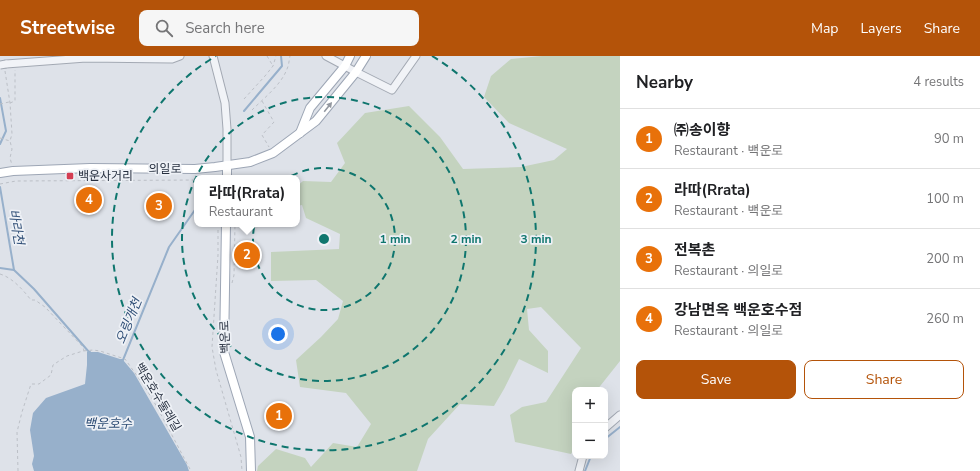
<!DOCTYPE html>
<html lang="en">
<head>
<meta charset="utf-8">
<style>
	:root { --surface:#fff; --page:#f6f6f6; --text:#202124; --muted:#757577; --line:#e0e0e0; --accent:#b45309 }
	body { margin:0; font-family:"Nunito Sans","Noto Sans KR",sans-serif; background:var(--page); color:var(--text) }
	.controls { position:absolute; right:12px; bottom:12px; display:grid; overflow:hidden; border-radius:8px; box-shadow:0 4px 16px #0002 }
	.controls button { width:36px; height:36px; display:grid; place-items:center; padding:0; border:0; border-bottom:1px solid var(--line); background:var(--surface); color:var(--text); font:20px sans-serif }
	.you { position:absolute; left:278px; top:278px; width:14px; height:14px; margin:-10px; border:3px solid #fff; border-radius:50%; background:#1a73e8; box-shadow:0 0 0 6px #1a73e833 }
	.badge { display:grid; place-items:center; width:26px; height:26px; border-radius:50%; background:var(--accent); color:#fff; font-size:13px; font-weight:700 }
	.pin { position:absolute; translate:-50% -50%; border:2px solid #fff; box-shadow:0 1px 4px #0006 }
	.popup { position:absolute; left:194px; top:119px; width:106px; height:52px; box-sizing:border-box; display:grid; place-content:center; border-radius:8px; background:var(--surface); filter:drop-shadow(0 1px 3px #0005); font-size:13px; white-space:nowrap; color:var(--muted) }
	.popup b { font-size:15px; color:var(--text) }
	.popup::after { content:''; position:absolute; left:50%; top:100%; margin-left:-8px; border:8px solid transparent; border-top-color:var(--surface) }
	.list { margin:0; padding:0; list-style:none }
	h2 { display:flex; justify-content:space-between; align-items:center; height:52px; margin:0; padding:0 16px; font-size:17px }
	h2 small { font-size:13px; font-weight:400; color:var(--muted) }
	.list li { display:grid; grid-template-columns:26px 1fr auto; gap:12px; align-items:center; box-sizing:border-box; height:60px; padding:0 16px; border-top:1px solid var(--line) }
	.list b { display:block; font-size:15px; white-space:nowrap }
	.list p { margin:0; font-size:13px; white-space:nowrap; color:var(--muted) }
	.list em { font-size:13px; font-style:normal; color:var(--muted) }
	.actions { display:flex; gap:8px; padding:12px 16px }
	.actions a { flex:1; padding:9px 0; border:1px solid var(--accent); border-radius:8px; text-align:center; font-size:14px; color:var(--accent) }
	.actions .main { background:var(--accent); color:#fff }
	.icon { flex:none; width:22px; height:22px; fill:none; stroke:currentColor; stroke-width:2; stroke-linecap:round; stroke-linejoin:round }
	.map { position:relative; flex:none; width:620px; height:415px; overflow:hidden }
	header { display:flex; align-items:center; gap:24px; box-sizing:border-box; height:56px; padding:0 20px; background:var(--accent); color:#fff }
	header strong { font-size:19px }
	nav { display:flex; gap:22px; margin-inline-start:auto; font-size:14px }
	.search { width:280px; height:36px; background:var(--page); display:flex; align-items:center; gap:10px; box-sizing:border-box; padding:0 14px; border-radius:8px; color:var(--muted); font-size:15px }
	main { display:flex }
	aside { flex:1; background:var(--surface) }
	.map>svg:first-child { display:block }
	.green { fill:#c4d3bf }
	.water { fill:#97b0cb }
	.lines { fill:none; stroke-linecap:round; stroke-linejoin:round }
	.stream { stroke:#97b0cb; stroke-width:2 }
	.building { fill:#b5bbc6 }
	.minor-casing { stroke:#a3a9b3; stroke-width:9 }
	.major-casing { stroke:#9da6b5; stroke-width:10 }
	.path { stroke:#bcc0c7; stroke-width:1; stroke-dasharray:3 3; stroke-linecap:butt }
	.minor { stroke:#f1f3f7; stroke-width:7 }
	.major { stroke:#fff; stroke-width:8 }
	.minor-bridge-casing { stroke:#a3a9b3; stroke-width:9; stroke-linecap:butt }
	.minor-bridge { stroke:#f1f3f7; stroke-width:7 }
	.oneway { fill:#9398a0 }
	.ring { fill:none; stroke:#0f766e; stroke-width:2; stroke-dasharray:7 5 }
	.poi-dot { fill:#d43d52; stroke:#eef1f6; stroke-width:1.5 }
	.labels { text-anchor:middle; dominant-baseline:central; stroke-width:3.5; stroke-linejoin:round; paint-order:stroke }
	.street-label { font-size:12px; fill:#273040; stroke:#eef1f6 }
	.poi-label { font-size:12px; fill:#273040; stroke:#eef1f6; text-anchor:start }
	.water-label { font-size:13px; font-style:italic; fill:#2f4e76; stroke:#eef1f6 }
	.centre { fill:#0f766e; stroke:#eef1f6; stroke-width:2 }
	.ring-label { font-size:12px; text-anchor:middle; font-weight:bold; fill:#0f766e; stroke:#eef1f6; stroke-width:3.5; stroke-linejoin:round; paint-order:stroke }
</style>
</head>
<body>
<header>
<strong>Streetwise</strong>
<div class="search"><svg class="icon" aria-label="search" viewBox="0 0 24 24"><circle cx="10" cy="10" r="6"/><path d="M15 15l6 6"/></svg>Search here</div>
<nav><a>Map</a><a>Layers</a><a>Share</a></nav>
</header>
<main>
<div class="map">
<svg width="620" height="415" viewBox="0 0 620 415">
	<rect width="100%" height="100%" fill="#dee2e9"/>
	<path class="green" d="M 542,0 L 620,0 L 620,305 L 597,334 L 575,334 L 575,391 L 571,398 L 515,386 L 510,359 L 522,351 L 546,346 L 581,292 L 541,251 L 527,253 L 529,274 L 548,295 L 548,317 L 519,303 L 504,333 L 494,350 L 460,348 L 428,383 L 417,415 L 257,415 L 258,410 L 276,393 L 305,402 L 311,411 L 333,387 L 357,391 L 371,368 L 346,337 L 300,331 L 296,304 L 321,281 L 338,263 L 343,245 L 316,224 L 271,225 L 271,196 L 339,193 L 340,178 L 306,162 L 302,149 L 297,150 L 297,130 L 303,125 L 331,126 L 345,107 L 337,87 L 365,57 L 409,50 L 440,81 L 463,113 L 521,111 L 554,104 L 567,93 L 509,67 L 484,41 L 491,20 L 511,3 Z"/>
	<path class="water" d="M 87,296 L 98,296 L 123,304 L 134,317 L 187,409 L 189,415 L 34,415 L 32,408 L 34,400 L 30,374 L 33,357 L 46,342 L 85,328 L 87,309 Z"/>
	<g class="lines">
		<g class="stream">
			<path d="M 0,42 L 6,75 L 0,88"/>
			<path d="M 244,55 L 282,10 L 281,0"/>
			<path d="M 0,131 L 14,214"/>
			<path d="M 0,212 L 14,214"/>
			<path d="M 14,214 L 34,233 L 89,296 L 90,296"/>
			<path d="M 121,304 L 123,304 L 169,191 L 197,151"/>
			<path d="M 605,383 L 620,371"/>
			<path d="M 585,415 L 591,400"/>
		</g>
	</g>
	<path class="building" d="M 97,137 L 99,146 L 81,151 L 78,142 Z"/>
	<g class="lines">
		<g class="minor-casing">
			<g id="minor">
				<path d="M 213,0 L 225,47 L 227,73 L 227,109"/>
				<path d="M 326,0 L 356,16 L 392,34 L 416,0"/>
				<path d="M 6,8 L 86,2 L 172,3 L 180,0"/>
				<path d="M 605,372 L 620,359"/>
				<path d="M 579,415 L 583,400"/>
			</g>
		</g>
		<g class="major-casing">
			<g id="major">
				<path d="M 300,77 L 310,52 L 345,10 L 350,0"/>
				<path d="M 0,117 L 13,115 L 90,112 L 195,113 L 215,111 L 250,106 L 273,97 L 316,65 L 356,16 L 366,0"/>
				<path d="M 227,122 L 227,109"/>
				<path d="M 226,168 L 224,296 L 250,381 L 251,415"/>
			</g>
		</g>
		<g class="path">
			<path d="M 267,0 L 273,10"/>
			<path d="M 5,15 L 10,47 L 12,78 L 10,85 L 12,93 L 10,102 L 12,109"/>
			<path d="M 244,43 L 265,20 L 273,10 L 276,0"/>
			<path d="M 262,45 L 274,66 L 262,79 L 269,91"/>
			<path d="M 10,47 L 15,45 L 15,14"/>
			<path d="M 0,48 L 9,46"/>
			<path d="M 252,54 C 264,42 281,29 287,13 C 289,9 289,4 290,0"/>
			<path d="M 0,82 L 10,85"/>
			<path d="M 243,122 L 244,121"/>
			<path d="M 0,128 L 16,125 L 197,124"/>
			<path d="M 218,168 L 218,199 L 212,291 L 216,314 L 241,401 L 242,415"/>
			<path d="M 0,218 C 13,222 23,234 31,244 L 35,244 L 45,251 L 83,291 L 84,295"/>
			<path d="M 232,227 L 234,219 L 235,168"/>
			<path d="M 18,415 L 17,376 L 22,356 L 31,328 L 39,328 L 51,319 L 53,309 L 59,305 L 67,300 L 83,295 L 93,294 L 100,295 L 125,303 L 145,331 L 157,351 L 191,415"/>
		</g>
		<use href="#minor" class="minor"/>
		<use href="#major" class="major"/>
		<g class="minor-bridge-casing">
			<path id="minor-bridge" d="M 0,9 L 6,8"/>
		</g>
		<use href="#minor-bridge" class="minor-bridge"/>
	</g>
	<defs><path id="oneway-solid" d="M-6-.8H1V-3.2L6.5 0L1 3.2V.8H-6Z"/></defs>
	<use class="oneway" href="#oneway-solid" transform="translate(328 51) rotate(-51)"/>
	<g class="ring">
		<circle cx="324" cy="183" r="71"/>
		<circle cx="324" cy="183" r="142"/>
		<path d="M432 0A212 212 0 1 1 216 0"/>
	</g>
	<rect class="poi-dot" x="66" y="116" width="8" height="8" rx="2"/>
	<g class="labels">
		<g class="street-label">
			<text x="165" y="113">의일로</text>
			<text transform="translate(225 281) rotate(-92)">백운로</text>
			<text transform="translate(158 341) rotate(59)">백운호수둘레길</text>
		</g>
		<g class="poi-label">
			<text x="78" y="120">백운사거리</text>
		</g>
		<g class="water-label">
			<text transform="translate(16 171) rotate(80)">바라천</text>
			<text transform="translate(129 265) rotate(-68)">오링개천</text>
			<text x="108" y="368">백운호수</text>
		</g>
	</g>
	<circle cx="324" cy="183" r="6" class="centre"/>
	<g class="ring-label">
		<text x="395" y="187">1 min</text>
		<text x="466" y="187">2 min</text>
		<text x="536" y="187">3 min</text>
	</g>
</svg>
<div class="controls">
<button>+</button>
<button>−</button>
</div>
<div class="you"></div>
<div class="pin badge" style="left:279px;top:360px;background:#e8710a">1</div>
<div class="pin badge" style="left:247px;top:199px;background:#e8710a">2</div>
<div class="popup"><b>라따(Rrata)</b>Restaurant</div>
<div class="pin badge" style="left:159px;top:150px;background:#e8710a">3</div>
<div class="pin badge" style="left:89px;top:144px;background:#e8710a">4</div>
</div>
<aside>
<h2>Nearby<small>4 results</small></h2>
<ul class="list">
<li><span class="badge" style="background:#e8710a">1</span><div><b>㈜송이향</b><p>Restaurant · 백운로</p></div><em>90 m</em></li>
<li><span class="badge" style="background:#e8710a">2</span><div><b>라따(Rrata)</b><p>Restaurant · 백운로</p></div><em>100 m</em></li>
<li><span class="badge" style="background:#e8710a">3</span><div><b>전복촌</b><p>Restaurant · 의일로</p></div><em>200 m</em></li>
<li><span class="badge" style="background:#e8710a">4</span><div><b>강남면옥 백운호수점</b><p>Restaurant · 의일로</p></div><em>260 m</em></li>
</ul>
<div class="actions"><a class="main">Save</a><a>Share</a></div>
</aside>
</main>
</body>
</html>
